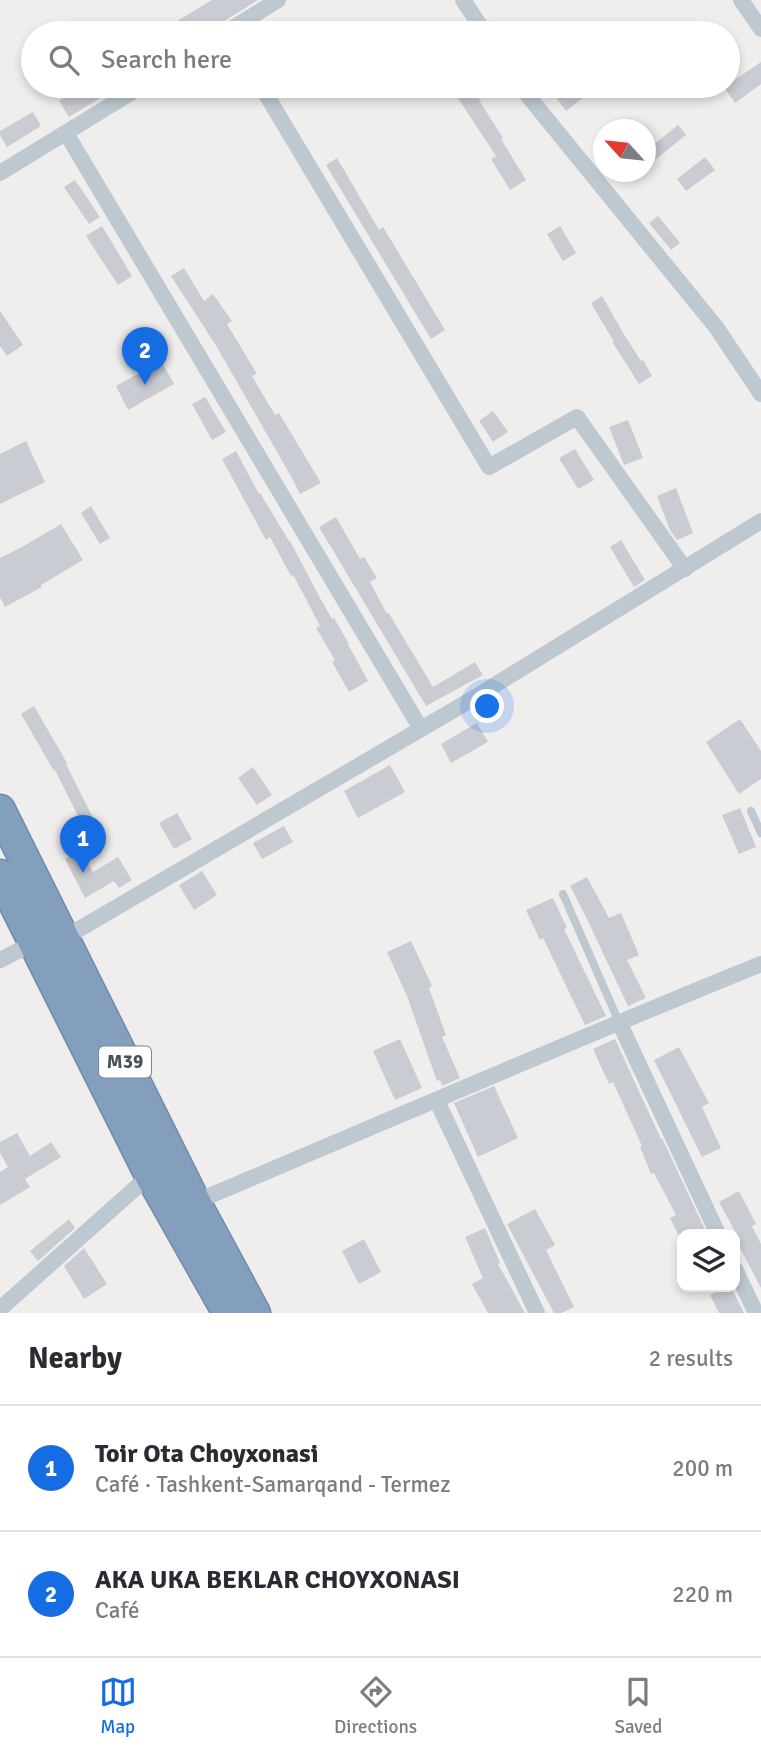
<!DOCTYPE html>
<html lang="en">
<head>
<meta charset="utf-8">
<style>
	:root { --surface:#fff; --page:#f7f7f7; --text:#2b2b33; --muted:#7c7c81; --line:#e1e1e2; --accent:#156ce3 }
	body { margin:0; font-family:Signika,sans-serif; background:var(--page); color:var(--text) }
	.controls { position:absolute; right:21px; bottom:21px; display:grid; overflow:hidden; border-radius:14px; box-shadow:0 4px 10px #0003 }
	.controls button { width:63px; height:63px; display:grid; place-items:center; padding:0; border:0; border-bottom:2px solid var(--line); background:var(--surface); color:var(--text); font:35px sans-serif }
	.compass { position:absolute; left:593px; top:119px; width:63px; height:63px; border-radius:50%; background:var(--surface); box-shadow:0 4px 10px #0003; rotate:297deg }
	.you { position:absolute; left:488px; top:707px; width:24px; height:24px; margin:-18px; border:5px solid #fff; border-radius:50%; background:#1a73e8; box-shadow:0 0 0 10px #1a73e833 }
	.badge { display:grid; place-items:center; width:46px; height:46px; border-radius:50%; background:var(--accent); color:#fff; font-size:23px; font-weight:700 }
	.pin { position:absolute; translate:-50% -58px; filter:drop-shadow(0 2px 4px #0008) }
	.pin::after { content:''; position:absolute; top:37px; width:24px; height:21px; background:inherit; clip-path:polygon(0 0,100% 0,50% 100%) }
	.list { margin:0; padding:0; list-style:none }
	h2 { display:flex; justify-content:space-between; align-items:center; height:91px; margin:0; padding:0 28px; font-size:30px }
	h2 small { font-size:23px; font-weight:400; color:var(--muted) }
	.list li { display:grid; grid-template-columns:46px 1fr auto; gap:21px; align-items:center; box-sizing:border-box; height:126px; padding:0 28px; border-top:2px solid var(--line) }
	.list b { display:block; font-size:26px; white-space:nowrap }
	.list p { margin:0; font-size:23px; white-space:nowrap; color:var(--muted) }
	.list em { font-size:23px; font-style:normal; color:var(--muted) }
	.icon { flex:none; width:38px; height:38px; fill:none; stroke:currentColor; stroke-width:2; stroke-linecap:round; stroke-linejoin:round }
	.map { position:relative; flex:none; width:761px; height:1313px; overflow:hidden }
	.search { position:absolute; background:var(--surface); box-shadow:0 4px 10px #0003; left:21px; right:21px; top:21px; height:77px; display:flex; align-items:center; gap:18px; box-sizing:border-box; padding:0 24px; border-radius:38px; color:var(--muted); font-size:26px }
	.sheet { height:343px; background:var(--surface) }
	nav { display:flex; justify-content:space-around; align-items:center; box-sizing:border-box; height:98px; border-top:2px solid var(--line); background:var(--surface); font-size:19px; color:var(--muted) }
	nav a { display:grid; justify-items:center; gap:4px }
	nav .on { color:var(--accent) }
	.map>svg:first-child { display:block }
	.building { fill:#caccd3 }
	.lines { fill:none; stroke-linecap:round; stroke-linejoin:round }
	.highway-casing { stroke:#6f8aaa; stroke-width:33 }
	.lane { stroke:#bdc8d0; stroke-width:8 }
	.street { stroke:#bdc8d0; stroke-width:16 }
	.highway { stroke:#849fbe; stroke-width:30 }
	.labels { text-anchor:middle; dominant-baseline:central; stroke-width:7; stroke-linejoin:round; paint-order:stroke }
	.shield { fill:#fff; stroke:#7d858c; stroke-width:2 }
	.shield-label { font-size:19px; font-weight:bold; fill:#45515b }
</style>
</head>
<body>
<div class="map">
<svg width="761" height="1313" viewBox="0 0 761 1313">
	<rect width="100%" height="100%" fill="#f0eded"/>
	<g class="building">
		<path d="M 212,0 L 258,0 L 205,33 L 157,33 Z"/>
		<path d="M 761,62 L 761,84 L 735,103 L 724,87 Z"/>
		<path d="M 84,86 L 120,86 L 69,117 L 59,101 Z"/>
		<path d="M 450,86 L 471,86 L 481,102 L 480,102 L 503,138 L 501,139 L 526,180 L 510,190 L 491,159 L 496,156 Z"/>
		<path d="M 569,86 L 599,86 L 566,111 L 555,96 Z"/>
		<path d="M 33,112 L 41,126 L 7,147 L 0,135 L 0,131 Z"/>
		<path d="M 678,125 L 686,135 L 656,159 L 648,149 Z"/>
		<path d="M 705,157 L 715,170 L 686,191 L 677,179 Z"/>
		<path d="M 337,158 L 379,230 L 383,227 L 445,330 L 431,339 L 326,165 Z"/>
		<path d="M 75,180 L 100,217 L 89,224 L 64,187 Z"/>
		<path d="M 658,216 L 680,243 L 671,250 L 649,223 Z"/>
		<path d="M 102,226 L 132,276 L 118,285 L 86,236 Z"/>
		<path d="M 560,226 L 576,253 L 563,261 L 547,234 Z"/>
		<path d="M 184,268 L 204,301 L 213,294 L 232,321 L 227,324 L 257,374 L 252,376 L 275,415 L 279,413 L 321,483 L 300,494 L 292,478 L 215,344 L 171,276 Z"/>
		<path d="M 602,296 L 625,336 L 641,361 L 643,360 L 652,376 L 639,384 L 613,343 L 614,342 L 591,303 Z"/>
		<path d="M 0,311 L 23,345 L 7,356 L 0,346 Z"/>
		<path d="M 161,361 L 174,384 L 128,410 L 116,386 Z"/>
		<path d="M 205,397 L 226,432 L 212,440 L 192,404 Z"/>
		<path d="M 493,411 L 508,432 L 493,442 L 479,421 Z"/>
		<path d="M 628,420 L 643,458 L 624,465 L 609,427 Z"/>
		<path d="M 26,441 L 45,482 L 0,504 L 0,454 Z"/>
		<path d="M 575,449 L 594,480 L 578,489 L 559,458 Z"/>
		<path d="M 236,451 L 259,494 L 260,493 L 289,541 L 290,541 L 320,598 L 332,619 L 334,618 L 349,644 L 348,644 L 368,681 L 349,692 L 332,662 L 335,660 L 316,628 L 320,626 L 306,599 L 293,575 L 291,576 L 270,537 L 266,540 L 222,459 Z"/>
		<path d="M 676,488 L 693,533 L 677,540 L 670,530 L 657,496 Z"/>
		<path d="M 91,506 L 110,538 L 100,544 L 81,513 Z"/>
		<path d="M 336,517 L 360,559 L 364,557 L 377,578 L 370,582 L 387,614 L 388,612 L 433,687 L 475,662 L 483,675 L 426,706 L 319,527 Z"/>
		<path d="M 61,524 L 83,560 L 41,585 L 42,587 L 5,607 L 0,597 L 0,558 L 22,547 Z"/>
		<path d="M 621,540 L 645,580 L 634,587 L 610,547 Z"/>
		<path d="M 34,706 L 67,763 L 66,764 L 101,834 L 90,840 L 55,770 L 54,771 L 21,714 Z"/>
		<path d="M 740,719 L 761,751 L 761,779 L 739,794 L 706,742 Z"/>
		<path d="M 477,723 L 488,742 L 451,763 L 441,744 Z"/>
		<path d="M 390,765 L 405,792 L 358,818 L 344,791 Z"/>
		<path d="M 253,767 L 272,795 L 257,805 L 238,778 Z"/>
		<path d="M 740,808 L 756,847 L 739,854 L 722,815 Z"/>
		<path d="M 177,813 L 192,839 L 174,849 L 159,823 Z"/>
		<path d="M 284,826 L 293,842 L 262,859 L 253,843 Z"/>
		<path d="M 80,850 L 93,872 L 118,857 L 132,880 L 119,888 L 114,881 L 85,898 L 65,859 Z"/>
		<path d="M 202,871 L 217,895 L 194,910 L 179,885 Z"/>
		<path d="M 587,877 L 609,918 L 621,913 L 639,955 L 627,960 L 646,998 L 628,1006 L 586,917 L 570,886 Z"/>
		<path d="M 553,898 L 567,928 L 564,929 L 606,1016 L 585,1025 L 543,938 L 540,940 L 526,910 Z"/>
		<path d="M 411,941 L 432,986 L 429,988 L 446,1035 L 442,1037 L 460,1078 L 442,1086 L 440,1080 L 437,1081 L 407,996 L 387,952 Z"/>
		<path d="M 400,1039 L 422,1088 L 395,1100 L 373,1051 Z"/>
		<path d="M 615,1039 L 661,1139 L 662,1138 L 707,1234 L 678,1234 L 670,1218 L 676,1215 L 654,1173 L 651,1174 L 640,1147 L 642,1146 L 613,1082 L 609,1084 L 593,1049 Z"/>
		<path d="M 679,1047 L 709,1103 L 702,1107 L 721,1148 L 702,1157 L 654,1060 Z"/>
		<path d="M 494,1086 L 518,1138 L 478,1157 L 454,1103 Z"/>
		<path d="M 17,1133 L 30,1156 L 51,1142 L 61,1157 L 25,1179 L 30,1187 L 0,1205 L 0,1172 L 8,1167 L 0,1153 L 0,1142 Z"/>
		<path d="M 739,1191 L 756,1224 L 752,1226 L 761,1244 L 761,1288 L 737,1242 L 740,1240 L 719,1202 Z"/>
		<path d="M 535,1209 L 555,1245 L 546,1250 L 574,1307 L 561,1313 L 554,1313 L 507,1224 Z"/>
		<path d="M 69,1219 L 75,1228 L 38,1261 L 30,1251 Z"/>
		<path d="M 485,1228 L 500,1263 L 498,1264 L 525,1313 L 488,1313 L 472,1284 L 483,1278 L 465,1237 Z"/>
		<path d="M 364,1239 L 381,1272 L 359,1284 L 342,1251 Z"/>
		<path d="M 84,1248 L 107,1284 L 84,1299 L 64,1266 Z"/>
		<path d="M 725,1287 L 731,1287 L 744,1313 L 719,1313 L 710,1295 Z"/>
	</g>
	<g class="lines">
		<g class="highway-casing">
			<g id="highway">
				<path d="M 0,810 L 195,1202 L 255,1313"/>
				<path d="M 0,875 L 150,1175 L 228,1313"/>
			</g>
		</g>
		<g class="lane">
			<path d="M 751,811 L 761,833"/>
			<path d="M 563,894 L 619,1022"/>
		</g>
		<g class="street">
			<path d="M 463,0 L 485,33"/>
			<path d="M 741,0 L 761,29"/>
			<path d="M 225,33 L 278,0"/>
			<path d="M 261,86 L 489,467 L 577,417 L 685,569"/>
			<path d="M 520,86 L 716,327 L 761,394"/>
			<path d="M 66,133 L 421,729"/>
			<path d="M 0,173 L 142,86"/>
			<path d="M 64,938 L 469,701 L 761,521"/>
			<path d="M 0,960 L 34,943"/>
			<path d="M 619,1022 L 718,1234"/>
			<path d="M 437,1101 L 537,1313"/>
			<path d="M 195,1202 C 383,1123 571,1041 761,964"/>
			<path d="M 735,1269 L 756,1313"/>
			<path d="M 0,1309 L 150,1175"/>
		</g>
		<use href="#highway" class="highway"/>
	</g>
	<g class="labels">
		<rect class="shield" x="99" y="1046.5" width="52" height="31" rx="5"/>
		<g class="shield-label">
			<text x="125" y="1062">M39</text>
		</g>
	</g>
</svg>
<div class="controls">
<button><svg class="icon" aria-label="layers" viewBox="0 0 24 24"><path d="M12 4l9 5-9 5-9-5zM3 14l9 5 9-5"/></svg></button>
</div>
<svg class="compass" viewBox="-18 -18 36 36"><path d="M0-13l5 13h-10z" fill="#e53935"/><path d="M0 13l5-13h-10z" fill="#7c7c81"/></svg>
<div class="you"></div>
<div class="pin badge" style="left:83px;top:873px">1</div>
<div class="pin badge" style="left:145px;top:385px">2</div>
<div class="search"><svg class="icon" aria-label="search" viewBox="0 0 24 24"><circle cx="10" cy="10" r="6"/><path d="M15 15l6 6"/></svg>Search here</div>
</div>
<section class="sheet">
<h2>Nearby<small>2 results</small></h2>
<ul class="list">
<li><span class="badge">1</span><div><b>Toir Ota Choyxonasi</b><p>Café · Tashkent-Samarqand - Termez</p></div><em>200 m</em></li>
<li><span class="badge">2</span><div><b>AKA UKA BEKLAR CHOYXONASI</b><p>Café</p></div><em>220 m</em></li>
</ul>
</section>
<nav>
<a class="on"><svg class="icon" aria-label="map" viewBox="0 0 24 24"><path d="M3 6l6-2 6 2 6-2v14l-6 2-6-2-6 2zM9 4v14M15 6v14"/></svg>Map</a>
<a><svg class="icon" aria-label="directions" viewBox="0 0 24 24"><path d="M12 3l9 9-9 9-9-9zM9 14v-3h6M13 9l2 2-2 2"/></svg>Directions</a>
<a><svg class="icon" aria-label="saved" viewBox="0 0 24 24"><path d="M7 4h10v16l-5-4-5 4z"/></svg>Saved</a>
</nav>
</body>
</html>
